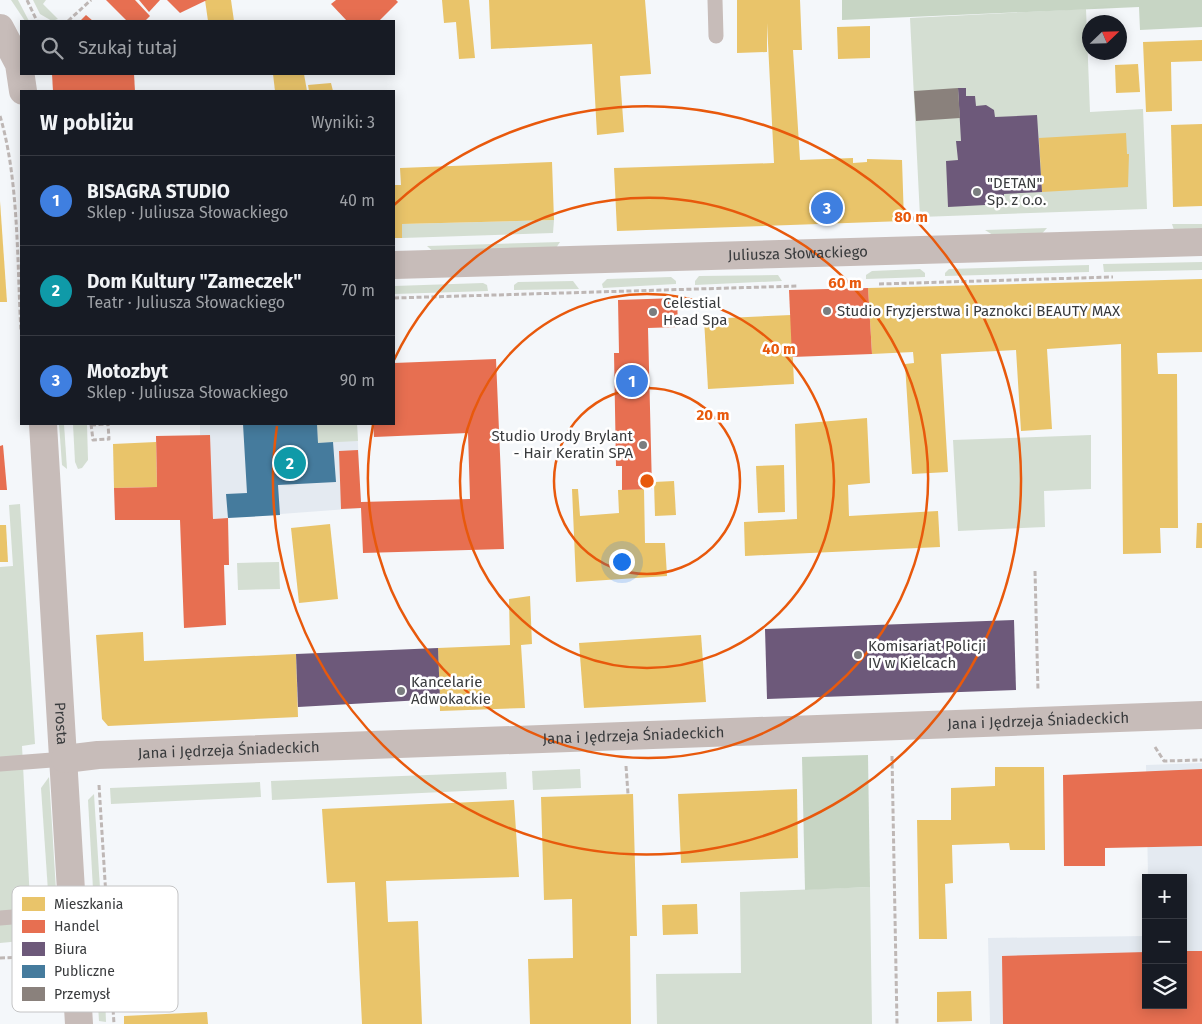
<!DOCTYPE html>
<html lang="pl">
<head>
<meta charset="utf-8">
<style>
	:root { --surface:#171b24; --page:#242831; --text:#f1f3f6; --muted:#9ea1a6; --line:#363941; --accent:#d93025 }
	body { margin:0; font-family:"Fira Sans",sans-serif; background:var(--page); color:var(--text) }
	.controls { position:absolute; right:15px; bottom:15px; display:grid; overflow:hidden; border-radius:0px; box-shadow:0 2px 12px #0003 }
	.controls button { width:45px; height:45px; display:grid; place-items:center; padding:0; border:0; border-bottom:1px solid var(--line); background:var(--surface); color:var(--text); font:25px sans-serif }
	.compass { position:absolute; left:1082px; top:15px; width:45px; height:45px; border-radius:50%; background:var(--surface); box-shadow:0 2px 12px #0003; rotate:67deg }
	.you { position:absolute; left:621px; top:561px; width:18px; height:18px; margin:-12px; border:4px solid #fff; border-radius:50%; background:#1a73e8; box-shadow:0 0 0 8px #1a73e833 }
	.badge { display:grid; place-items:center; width:32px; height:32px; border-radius:50%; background:var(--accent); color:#fff; font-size:16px; font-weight:700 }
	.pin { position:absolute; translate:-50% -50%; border:2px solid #fff; box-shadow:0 1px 5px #0006 }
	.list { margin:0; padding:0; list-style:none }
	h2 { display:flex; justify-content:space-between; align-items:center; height:65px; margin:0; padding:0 20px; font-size:21px }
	h2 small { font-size:16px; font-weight:400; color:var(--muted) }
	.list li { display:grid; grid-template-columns:32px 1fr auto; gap:15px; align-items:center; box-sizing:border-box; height:90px; padding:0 20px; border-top:1px solid var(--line) }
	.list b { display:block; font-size:19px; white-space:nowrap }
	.list p { margin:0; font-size:16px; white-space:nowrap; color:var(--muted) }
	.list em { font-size:16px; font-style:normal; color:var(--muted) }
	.icon { flex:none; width:28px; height:28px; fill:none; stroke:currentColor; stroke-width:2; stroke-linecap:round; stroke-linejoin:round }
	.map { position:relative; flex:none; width:1202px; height:1024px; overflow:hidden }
	.search { position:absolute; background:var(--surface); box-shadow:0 2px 12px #0003; left:20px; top:20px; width:375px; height:55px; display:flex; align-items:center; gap:12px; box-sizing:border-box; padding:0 18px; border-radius:0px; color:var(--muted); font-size:19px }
	.panel { position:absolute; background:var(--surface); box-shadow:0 2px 12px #0003; left:20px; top:90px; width:375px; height:335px; border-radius:0px }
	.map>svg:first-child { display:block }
	.built { fill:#e4eaf1 }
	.green { fill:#d4ded2 }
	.forest { fill:#c7d5c4 }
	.homes { fill:#e9c46a }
	.shops { fill:#e76f51 }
	.offices { fill:#6d597a }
	.public { fill:#457b9d }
	.industry { fill:#8a817c }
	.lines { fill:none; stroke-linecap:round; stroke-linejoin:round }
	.path { stroke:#beb7b5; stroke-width:3; stroke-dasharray:5 2.5; stroke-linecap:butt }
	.service { stroke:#c7bcb9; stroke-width:15 }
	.minor { stroke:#c7bcb9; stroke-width:28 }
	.ring { fill:none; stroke:#e8590c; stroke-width:2.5 }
	.poi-dot { fill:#7a7d7f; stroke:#fff; stroke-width:2 }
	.labels { text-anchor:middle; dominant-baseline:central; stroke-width:5; stroke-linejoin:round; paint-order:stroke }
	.poi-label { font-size:15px; fill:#393b3d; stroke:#fff; text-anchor:start }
	.street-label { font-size:15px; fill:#393b3d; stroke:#fff }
	.key { fill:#fff; stroke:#c4c4c5; stroke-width:1 }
	.key-label { font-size:14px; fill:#393b3d }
	.centre { fill:#e8590c; stroke:#fff; stroke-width:2.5 }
	.ring-label { font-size:15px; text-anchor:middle; font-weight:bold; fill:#e8590c; stroke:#fff; stroke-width:5; stroke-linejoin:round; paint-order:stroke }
</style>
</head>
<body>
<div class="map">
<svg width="1202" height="1024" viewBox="0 0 1202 1024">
	<rect width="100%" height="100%" fill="#f4f7fa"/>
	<g class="built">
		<path d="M 200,424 L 357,424 L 361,508 L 213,519 L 209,435 L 200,435 Z"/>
		<path d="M 1202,763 L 1202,1024 L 990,1024 L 988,938 L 1146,936 L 1146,1005 L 1183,1005 L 1183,878 L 1148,878 L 1146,765 Z"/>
	</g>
	<g class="green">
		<path d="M 11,0 L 18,0 L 29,21 L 25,21 Z"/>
		<path d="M 33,0 L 46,0 L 43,4 L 58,19 L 52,21 L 40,14 Z"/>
		<path d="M 1086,9 L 1090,112 L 1143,109 L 1147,209 L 920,217 L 910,18 Z"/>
		<path d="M 554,220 L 553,233 L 402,238 L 402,224 Z"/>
		<path d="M 1172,224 L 1202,224 L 1202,233 L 1175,233 Z"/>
		<path d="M 1047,228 L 1038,238 L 999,239 L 985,230 Z"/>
		<path d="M 560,242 L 554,251 L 437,255 L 427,246 Z"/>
		<path d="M 1202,262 L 1202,270 L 1104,272 L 1103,264 Z"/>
		<path d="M 1089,265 L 1089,272 L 945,276 L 945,273 L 949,269 Z"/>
		<path d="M 920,269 L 925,273 L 925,277 L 866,279 L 866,275 L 872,271 Z"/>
		<path d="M 778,275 L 782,281 L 695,285 L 695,281 L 699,276 Z"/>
		<path d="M 671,277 L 676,281 L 676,284 L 603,288 L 602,284 L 607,279 Z"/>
		<path d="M 573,281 L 579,289 L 514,290 L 514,285 L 518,282 Z"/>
		<path d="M 483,283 L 487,285 L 488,291 L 394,294 L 394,286 Z"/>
		<path d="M 59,424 L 64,424 L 67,469 L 62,465 Z"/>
		<path d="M 73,424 L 87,424 L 88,460 L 82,468 L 78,469 L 75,462 Z"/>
		<path d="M 317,424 L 357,424 L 358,441 L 318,443 Z"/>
		<path d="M 1091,435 L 1091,489 L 1044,491 L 1045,527 L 958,531 L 953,440 Z"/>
		<path d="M 20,504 L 35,744 L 22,746 L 32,940 L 0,943 L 0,567 L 13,566 L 9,505 Z"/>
		<path d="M 279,562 L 280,589 L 238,590 L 237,563 Z"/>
		<path d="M 580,769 L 581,788 L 533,790 L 532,771 Z"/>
		<path d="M 506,772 L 507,789 L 272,800 L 271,781 Z"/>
		<path d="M 49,777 L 57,906 L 49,906 L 41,788 Z"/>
		<path d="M 260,782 L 261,797 L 111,804 L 110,788 Z"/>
		<path d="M 94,794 L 101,904 L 94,907 L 88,800 Z"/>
		<path d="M 870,887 L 872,1024 L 657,1024 L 656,974 L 741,973 L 740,892 Z"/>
		<path d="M 103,937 L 106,1022 L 99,1021 L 94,939 Z"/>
	</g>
	<g class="forest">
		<path d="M 842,0 L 1202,0 L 1202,27 L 1140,30 L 1139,7 L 842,20 Z"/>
		<path d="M 868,755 L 870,887 L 805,890 L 802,757 Z"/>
	</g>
	<g class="homes">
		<path d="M 205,0 L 231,0 L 234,21 L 208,21 Z"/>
		<path d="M 442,0 L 469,0 L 475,58 L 459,59 L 456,22 L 444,23 Z"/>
		<path d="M 489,0 L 645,0 L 651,74 L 620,76 L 624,132 L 597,135 L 592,44 L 491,49 Z"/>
		<path d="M 737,0 L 800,0 L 802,50 L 793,50 L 800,160 L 853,158 L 853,163 L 867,162 L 867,159 L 902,160 L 904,221 L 617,231 L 614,168 L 774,163 L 767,23 L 767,52 L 737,53 Z"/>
		<path d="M 870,26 L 870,58 L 838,59 L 837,27 Z"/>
		<path d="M 1202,40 L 1202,61 L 1171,62 L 1172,111 L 1146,112 L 1143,42 Z"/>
		<path d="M 1138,64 L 1140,92 L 1116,93 L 1115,65 Z"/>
		<path d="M 273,74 L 304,74 L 307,91 L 275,91 Z"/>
		<path d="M 331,83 L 333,91 L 309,91 L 308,85 Z"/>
		<path d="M 1202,124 L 1202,206 L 1173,207 L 1171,125 Z"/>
		<path d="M 1126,133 L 1127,154 L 1129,154 L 1128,187 L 1042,192 L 1039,138 Z"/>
		<path d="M 552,162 L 554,220 L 402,224 L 402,238 L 394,238 L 394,185 L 401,185 L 400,168 Z"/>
		<path d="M 0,201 L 7,302 L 0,302 Z"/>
		<path d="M 1202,279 L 1202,352 L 1157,353 L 1158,374 L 1177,374 L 1178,528 L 1160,528 L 1161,553 L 1123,554 L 1121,344 L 1047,349 L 1052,429 L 1021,431 L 1016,350 L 941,354 L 948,472 L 912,474 L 905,364 L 914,363 L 913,352 L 872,354 L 868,288 Z"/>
		<path d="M 791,315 L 794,384 L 708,389 L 704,319 Z"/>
		<path d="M 867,418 L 870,483 L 848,485 L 849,516 L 938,511 L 940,547 L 745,556 L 744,522 L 797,519 L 795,424 Z"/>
		<path d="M 156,442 L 157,487 L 114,488 L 113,444 Z"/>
		<path d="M 784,465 L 785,512 L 758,513 L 756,466 Z"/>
		<path d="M 674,481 L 676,515 L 655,516 L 654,482 Z"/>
		<path d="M 572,489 L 578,489 L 580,516 L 619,513 L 618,490 L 644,489 L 645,543 L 665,543 L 667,576 L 576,582 Z"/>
		<path d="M 1197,523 L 1202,523 L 1202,548 L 1196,548 Z"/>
		<path d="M 330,524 L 338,599 L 299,603 L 291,528 Z"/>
		<path d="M 0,525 L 6,525 L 8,562 L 0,562 Z"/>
		<path d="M 530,596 L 532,644 L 521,645 L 525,708 L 440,711 L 438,648 L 510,645 L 509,599 Z"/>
		<path d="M 143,632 L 144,661 L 296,654 L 298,717 L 108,726 L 102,719 L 96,635 Z"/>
		<path d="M 701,635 L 706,702 L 584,708 L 579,643 Z"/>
		<path d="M 995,767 L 1044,767 L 1045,850 L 1010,850 L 1009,843 L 952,845 L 953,883 L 945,884 L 947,939 L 919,939 L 917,820 L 951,820 L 951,788 L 995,786 Z"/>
		<path d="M 797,789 L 798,858 L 681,863 L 678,794 Z"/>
		<path d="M 633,794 L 637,936 L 630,936 L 631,1024 L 530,1024 L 528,959 L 573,958 L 572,899 L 544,900 L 541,797 Z"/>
		<path d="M 514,800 L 519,877 L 386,881 L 388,922 L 418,921 L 422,1024 L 362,1024 L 355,882 L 327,883 L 322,809 Z"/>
		<path d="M 697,904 L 698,934 L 663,935 L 662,905 Z"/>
		<path d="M 971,991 L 972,1021 L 937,1022 L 937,992 Z"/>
		<path d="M 207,1012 L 208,1024 L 124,1024 L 124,1016 Z"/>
	</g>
	<g class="shops">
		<path d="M 106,0 L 135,0 L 150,16 L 145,21 L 127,21 Z"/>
		<path d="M 139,0 L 160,0 L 149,12 Z"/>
		<path d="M 167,0 L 207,0 L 180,13 Z"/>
		<path d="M 336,0 L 396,0 L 398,2 L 379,21 L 347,21 L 331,4 Z"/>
		<path d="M 86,15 L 93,21 L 80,21 Z"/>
		<path d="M 52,74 L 134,74 L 135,91 L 53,91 Z"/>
		<path d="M 868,288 L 872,354 L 792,357 L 789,290 Z"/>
		<path d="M 677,298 L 678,327 L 648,328 L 652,489 L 622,490 L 622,466 L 616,466 L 614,353 L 619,353 L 618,300 Z"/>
		<path d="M 496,359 L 504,549 L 363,553 L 361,508 L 341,509 L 339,451 L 358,450 L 361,502 L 470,499 L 468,433 L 374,437 L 373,424 L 394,424 L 394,363 Z"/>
		<path d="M 210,435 L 213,519 L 228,518 L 229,565 L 224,565 L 226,625 L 184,628 L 180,520 L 115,520 L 114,488 L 157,487 L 156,436 Z"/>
		<path d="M 3,445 L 7,490 L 0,490 L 0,446 Z"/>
		<path d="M 1202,769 L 1202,846 L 1105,848 L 1105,866 L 1064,866 L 1063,775 Z"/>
		<path d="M 1183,951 L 1202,951 L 1202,1024 L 1003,1024 L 1002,956 L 1146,952 L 1146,1005 L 1183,1005 Z"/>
	</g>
	<g class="offices">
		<path d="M 958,88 L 966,88 L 966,96 L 975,96 L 976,106 L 986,105 L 994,110 L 995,117 L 1037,115 L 1042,192 L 1004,194 L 1004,204 L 948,207 L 946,161 L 958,160 L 956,141 L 961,141 Z"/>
		<path d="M 1014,620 L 1016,690 L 767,699 L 765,629 Z"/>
		<path d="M 438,648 L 440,699 L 298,707 L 296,654 Z"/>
	</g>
	<path class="public" d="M 243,424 L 317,424 L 318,443 L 333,442 L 336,482 L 278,485 L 280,515 L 228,518 L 226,494 L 247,493 Z"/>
	<path class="industry" d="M 958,88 L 960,118 L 916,121 L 914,91 Z"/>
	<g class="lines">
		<g class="path">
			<path d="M 27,0 L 37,21"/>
			<path d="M 68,21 L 91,0"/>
			<path d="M 0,116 C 19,179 17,264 21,331"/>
			<path d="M 879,284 L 1113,277"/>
			<path d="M 394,298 L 798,286"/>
			<path d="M 91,424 L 93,440 L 109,439 L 108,424"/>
			<path d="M 91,425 L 108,424"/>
			<path d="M 1035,571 L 1038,691"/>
			<path d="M 1155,747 L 1164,761 L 1202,760"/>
			<path d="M 892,756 L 897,1024"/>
			<path d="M 626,766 L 628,794"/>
			<path d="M 99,785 L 114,1024"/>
			<path d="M 0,958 L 45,956"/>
		</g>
		<g class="service">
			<path d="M 715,0 L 716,36"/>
			<path d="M 0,764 L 65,759"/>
			<path d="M 0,918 L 73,912"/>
		</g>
		<g class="minor">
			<path d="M 0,28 L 19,64 L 23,91"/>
			<path id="s1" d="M 394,265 L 1202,242"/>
			<path id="s2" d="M 43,424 L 79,1024"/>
			<path id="s3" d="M 65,759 L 98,755 L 1202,715"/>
		</g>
	</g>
	<g class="ring">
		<circle cx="647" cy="481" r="93"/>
		<circle cx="647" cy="481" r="187"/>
		<path d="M394 360A280 280 0 1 1 373 425"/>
		<path d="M394 205A374 374 0 1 1 277 426"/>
	</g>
	<g class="poi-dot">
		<circle cx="977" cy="192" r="5"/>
		<circle cx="827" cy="311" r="5"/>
		<circle cx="653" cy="312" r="5"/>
		<circle cx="643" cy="445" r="5"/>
		<circle cx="858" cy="655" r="5"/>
		<circle cx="401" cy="691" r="5"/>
	</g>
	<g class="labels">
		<g class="poi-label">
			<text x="987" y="183">"DETAN"<tspan x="987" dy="17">Sp. z o.o.</tspan></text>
			<text x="663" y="303">Celestial<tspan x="663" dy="17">Head Spa</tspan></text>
			<text x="837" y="311">Studio Fryzjerstwa i Paznokci BEAUTY MAX</text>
			<text x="633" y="436" text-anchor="end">Studio Urody Brylant<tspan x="633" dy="17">- Hair Keratin SPA</tspan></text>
			<text x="868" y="646">Komisariat Policji<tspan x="868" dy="17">IV w Kielcach</tspan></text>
			<text x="411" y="682">Kancelarie<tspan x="411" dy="17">Adwokackie</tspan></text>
		</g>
		<g class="street-label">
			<text stroke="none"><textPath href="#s1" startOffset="404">Juliusza Słowackiego</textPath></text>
			<text stroke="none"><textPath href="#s3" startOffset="974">Jana i Jędrzeja Śniadeckich</textPath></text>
			<text stroke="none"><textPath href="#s2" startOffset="300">Prosta</textPath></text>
			<text stroke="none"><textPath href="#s3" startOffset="569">Jana i Jędrzeja Śniadeckich</textPath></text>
			<text stroke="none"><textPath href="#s3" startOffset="164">Jana i Jędrzeja Śniadeckich</textPath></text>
		</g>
	</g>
	<rect x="12" y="886" width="166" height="126" rx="8" class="key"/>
	<rect x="22" y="897" width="23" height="14" fill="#e9c46a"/>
	<rect x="22" y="920" width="23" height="13" fill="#e76f51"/>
	<rect x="22" y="942" width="23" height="14" fill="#6d597a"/>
	<rect x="22" y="965" width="23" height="13" fill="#457b9d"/>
	<rect x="22" y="987" width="23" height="14" fill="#8a817c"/>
	<g class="key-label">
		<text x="54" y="909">Mieszkania</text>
		<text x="54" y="931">Handel</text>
		<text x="54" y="954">Biura</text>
		<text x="54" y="976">Publiczne</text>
		<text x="54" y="999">Przemysł</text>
	</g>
	<circle cx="647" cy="481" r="8" class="centre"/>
	<g class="ring-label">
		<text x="911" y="222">80 m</text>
		<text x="845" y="288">60 m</text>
		<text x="779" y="354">40 m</text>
		<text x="713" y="420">20 m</text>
	</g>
</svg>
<div class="controls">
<button>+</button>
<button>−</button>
<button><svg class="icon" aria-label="layers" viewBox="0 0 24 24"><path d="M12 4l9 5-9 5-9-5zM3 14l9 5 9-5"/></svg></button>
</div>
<svg class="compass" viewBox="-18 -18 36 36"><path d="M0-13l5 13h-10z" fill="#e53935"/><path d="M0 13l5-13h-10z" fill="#9ea1a6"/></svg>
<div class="you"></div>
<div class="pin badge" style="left:632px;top:381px;background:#3f7fe0">1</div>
<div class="pin badge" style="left:290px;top:463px;background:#0f9aa8">2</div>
<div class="pin badge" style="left:827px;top:208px;background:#3f7fe0">3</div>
<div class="search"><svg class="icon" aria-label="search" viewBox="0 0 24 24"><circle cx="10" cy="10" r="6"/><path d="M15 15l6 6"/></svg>Szukaj tutaj</div>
<section class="panel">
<h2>W pobliżu<small>Wyniki: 3</small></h2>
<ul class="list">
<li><span class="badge" style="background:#3f7fe0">1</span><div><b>BISAGRA STUDIO</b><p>Sklep · Juliusza Słowackiego</p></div><em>40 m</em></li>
<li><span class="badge" style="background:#0f9aa8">2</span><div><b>Dom Kultury &quot;Zameczek&quot;</b><p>Teatr · Juliusza Słowackiego</p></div><em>70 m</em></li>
<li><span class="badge" style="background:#3f7fe0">3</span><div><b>Motozbyt</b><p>Sklep · Juliusza Słowackiego</p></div><em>90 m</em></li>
</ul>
</section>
</div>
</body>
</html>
